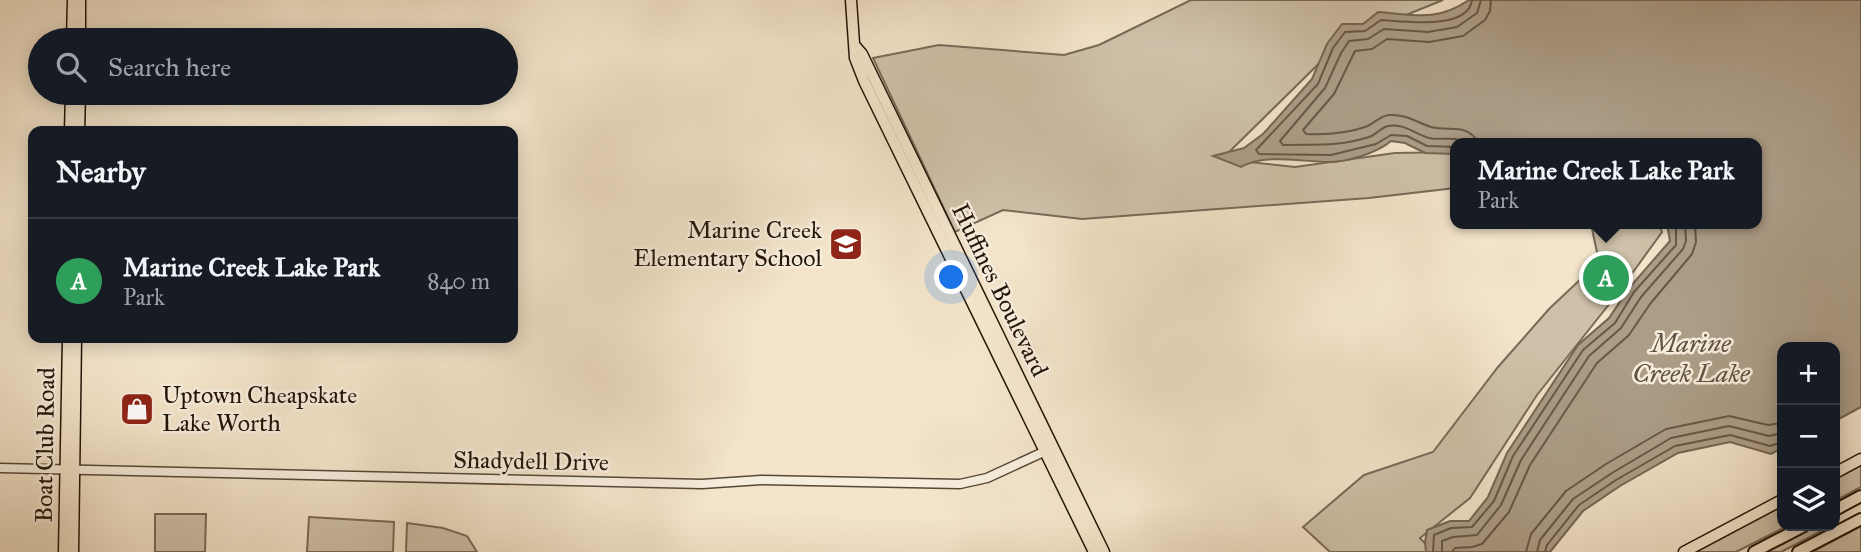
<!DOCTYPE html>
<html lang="en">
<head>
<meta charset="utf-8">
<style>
	:root { --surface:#171b24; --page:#20242c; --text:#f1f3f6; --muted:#9ea1a6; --line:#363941; --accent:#c59692 }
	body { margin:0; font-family:"IM FELL Great Primer",serif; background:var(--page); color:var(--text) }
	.controls { position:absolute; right:21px; bottom:21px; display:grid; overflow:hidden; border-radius:14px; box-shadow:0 4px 18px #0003 }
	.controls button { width:63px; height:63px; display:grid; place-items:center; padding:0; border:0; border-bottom:2px solid var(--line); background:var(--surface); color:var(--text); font:35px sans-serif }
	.you { position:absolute; left:952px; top:278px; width:24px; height:24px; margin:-18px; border:5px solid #fff; border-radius:50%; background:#1a73e8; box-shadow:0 0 0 10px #1a73e833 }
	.badge { display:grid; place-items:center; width:46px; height:46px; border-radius:50%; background:var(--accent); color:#fff; font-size:23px; font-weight:700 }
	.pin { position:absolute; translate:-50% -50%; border:4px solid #fff; box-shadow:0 2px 7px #0006 }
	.popup { position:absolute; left:1450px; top:138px; width:312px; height:91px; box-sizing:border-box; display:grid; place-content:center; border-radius:14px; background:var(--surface); filter:drop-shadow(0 2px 5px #0005); font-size:23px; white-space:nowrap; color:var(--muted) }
	.popup b { font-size:26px; color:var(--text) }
	.popup::after { content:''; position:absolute; left:50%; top:100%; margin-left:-14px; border:14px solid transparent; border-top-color:var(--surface) }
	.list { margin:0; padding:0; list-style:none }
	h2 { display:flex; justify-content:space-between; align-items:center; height:91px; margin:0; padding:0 28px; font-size:30px }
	h2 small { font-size:23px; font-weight:400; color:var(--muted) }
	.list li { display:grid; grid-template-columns:46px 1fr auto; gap:21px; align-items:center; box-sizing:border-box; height:126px; padding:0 28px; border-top:2px solid var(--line) }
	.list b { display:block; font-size:26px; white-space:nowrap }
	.list p { margin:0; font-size:23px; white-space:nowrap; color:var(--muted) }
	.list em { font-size:23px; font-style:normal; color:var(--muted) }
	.icon { flex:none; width:38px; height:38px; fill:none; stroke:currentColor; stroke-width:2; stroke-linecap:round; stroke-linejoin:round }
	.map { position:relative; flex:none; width:1861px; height:552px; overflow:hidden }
	.search { position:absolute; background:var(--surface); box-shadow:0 4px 18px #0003; left:28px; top:28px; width:490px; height:77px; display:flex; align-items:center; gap:18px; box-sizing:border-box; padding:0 24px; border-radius:38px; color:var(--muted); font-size:26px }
	.panel { position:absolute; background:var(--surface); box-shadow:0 4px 18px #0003; left:28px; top:126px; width:490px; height:217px; border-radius:14px }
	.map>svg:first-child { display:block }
	.green { fill:#cfc1a9; stroke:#786a58; stroke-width:2 }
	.water { fill:#ac9d87; stroke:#756653; stroke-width:2 }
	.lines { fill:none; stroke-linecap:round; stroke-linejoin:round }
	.shore { stroke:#675846; stroke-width:2 }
	.minor-casing { stroke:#564837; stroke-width:11 }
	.major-casing { stroke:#221406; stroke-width:13 }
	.highway-casing { stroke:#221406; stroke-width:14 }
	.minor { stroke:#f7eddd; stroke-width:8 }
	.major { stroke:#f3e4ca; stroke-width:10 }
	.highway { stroke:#f3e4ca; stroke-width:10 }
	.labels { text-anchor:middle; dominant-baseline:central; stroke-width:5; stroke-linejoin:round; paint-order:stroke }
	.poi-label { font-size:24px; fill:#221406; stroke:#f7eddd; text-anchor:end }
	.street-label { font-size:24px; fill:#221406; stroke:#f7eddd }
	.water-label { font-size:26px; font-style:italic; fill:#605240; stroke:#f7eddd }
</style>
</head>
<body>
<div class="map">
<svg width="1861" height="552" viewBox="0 0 1861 552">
	<rect width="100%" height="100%" fill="#f3e4ca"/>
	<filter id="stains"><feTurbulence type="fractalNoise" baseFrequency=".00286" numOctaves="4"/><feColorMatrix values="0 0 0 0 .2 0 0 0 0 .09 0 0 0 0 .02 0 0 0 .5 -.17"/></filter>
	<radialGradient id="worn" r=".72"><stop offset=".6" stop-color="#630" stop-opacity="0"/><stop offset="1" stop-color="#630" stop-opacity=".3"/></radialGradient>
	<g class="green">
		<path d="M 1191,0 L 1443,0 L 1406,15 L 1355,28 L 1222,159 L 1295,167 L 1395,153 L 1455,152 L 1455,188 L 1369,198 L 1082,219 L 1003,210 L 955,232 L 873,58 L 939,45 L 1064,55 L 1099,45 Z"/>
		<path d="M 1591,224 L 1659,224 L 1662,232 L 1618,293 L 1537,395 L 1470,498 L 1420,538 L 1433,552 L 1330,552 L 1303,527 L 1364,475 L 1433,452 L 1498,367 L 1549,309 L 1599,262 Z"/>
		<path d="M 1861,464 L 1861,487 L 1835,501 L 1835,478 Z"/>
		<path d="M 1782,505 L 1782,526 L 1787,526 L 1736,552 L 1692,552 Z"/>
		<path d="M 155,514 L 206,514 L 205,552 L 155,552 Z"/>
		<path d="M 309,517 L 394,522 L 393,552 L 307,552 Z"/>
		<path d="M 407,523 L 443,528 L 467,536 L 477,552 L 406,552 Z"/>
		<path d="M 1813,526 L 1831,526 L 1781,552 L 1764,552 Z"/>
		<path d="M 1861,526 L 1861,552 L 1812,552 Z"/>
	</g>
	<path class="water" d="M 1469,0 L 1861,0 L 1861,407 L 1835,421 L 1835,347 L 1782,347 L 1782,448 L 1771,454 L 1730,442 L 1678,453 L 1620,486 L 1583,511 L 1550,552 L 1426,552 L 1425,542 L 1427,530 L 1450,521 L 1469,521 L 1488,497 L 1507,453 L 1578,345 L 1609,318 L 1629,288 L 1670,241 L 1667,224 L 1756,224 L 1756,143 L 1456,143 L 1455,154 L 1425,153 L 1405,143 L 1391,141 C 1377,153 1347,162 1329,162 C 1301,162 1266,153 1241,167 L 1213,156 L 1244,148 L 1263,134 L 1312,79 L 1327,44 L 1342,24 L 1363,24 L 1378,12 C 1414,15 1437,22 1469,0 Z"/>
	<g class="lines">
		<g class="shore">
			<path d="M 1466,143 C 1455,135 1442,141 1429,138 C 1415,134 1404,123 1388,126 C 1380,128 1376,135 1369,137 C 1338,147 1314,144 1283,145 L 1280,141 L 1325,88 L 1341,53 L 1349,41 L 1368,39 L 1384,29 L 1428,32 L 1457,27 L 1477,13 L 1481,0"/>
			<path d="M 1479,143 C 1466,122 1450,132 1431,127 C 1416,122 1406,114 1389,115 C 1379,116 1374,124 1365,127 C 1345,134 1327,135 1306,134 L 1303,130 L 1334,94 L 1355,51 L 1372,49 L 1387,39 L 1429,42 L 1463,36 L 1485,20 L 1490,11 L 1491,0"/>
			<path d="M 1456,147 L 1427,146 L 1407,136 L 1391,135 L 1376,144 L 1331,155 L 1259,154 L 1256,150 L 1318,84 L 1333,48 L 1345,32 L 1365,31 L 1381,20 C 1402,21 1468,31 1472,0"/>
			<path d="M 1433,552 L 1434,535 L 1451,528 L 1472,527 L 1494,501 L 1513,456 L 1583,350 L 1615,323 L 1634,292 L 1676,245 L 1676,224"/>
			<path d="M 1442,552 L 1442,541 L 1453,537 L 1477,535 L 1501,505 L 1521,460 L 1589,356 L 1621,328 L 1641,297 L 1683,249 L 1686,241 L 1685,224"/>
			<path d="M 1452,552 L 1455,548 L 1472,547 L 1482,544 L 1509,512 L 1530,465 L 1597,363 L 1629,335 L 1650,304 L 1692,254 L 1696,242 L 1695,224"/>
			<path d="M 1526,552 L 1531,534 L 1566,491 L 1606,464 L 1666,429 L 1729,416 L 1768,425 L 1782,423"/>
			<path d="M 1537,552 L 1540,540 L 1573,499 L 1612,473 L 1671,438 L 1729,426 L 1769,436 L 1782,433"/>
			<path d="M 1545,552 L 1547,545 L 1579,505 L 1616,480 L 1675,446 L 1730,435 L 1770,446 L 1782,442"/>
		</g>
		<g class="minor-casing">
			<path id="minor" d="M 0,468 L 702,484 L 761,480 L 960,484 L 987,478 L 1050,449"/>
		</g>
		<g class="major-casing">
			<g id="major">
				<path d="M 80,0 L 80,40"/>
				<path d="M 851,0 L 855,58 L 864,81 L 1094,552"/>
				<path d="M 72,40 L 73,0"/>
				<path d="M 856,47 L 862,54 L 1104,552"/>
				<path d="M 70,131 L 71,93"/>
				<path d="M 79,131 L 80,93"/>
				<path d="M 1835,473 L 1861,459"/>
				<path d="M 64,552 L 68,338"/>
				<path d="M 73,552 L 76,338"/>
				<path d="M 1684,552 L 1782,500"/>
			</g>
		</g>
		<g class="highway-casing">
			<g id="highway">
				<path d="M 1835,510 L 1861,496"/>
				<path d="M 1754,552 L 1804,526"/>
				<path d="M 1798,552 L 1861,519"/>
			</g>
		</g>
		<use href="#minor" class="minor"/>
		<use href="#major" class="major"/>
		<use href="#highway" class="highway"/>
	</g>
	<defs>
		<g id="school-square" transform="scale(1.75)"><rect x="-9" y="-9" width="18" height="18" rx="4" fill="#8f2418" stroke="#f7eddd"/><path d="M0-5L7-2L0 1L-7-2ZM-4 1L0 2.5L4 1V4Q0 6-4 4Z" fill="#fff"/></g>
		<g id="shop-square" transform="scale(1.75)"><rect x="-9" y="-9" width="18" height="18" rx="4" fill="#8f2418" stroke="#f7eddd"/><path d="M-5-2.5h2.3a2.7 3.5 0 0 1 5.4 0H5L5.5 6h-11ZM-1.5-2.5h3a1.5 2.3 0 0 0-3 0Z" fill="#fff"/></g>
	</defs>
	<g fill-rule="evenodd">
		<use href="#school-square" x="846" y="244"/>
		<use href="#shop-square" x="137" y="409"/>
	</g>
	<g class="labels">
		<g class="poi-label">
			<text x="822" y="230">Marine Creek<tspan x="822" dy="28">Elementary School</tspan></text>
			<text x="162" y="395" text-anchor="start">Uptown Cheapskate<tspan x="162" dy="28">Lake Worth</tspan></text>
		</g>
		<g class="street-label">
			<text transform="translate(1000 290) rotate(64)">Huffines Boulevard</text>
			<text transform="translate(45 445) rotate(-89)">Boat Club Road</text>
			<text transform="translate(531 461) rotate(1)">Shadydell Drive</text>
		</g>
		<g class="water-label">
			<text x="1691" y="343">Marine<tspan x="1691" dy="30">Creek Lake</tspan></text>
		</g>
	</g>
	<rect width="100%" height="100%" filter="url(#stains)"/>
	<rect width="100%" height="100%" fill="url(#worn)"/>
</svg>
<div class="controls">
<button>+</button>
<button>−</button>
<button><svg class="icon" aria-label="layers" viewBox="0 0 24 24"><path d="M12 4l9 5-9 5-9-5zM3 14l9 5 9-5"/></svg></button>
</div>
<div class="you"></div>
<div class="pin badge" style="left:1606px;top:278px;background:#2e9e5b">A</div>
<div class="popup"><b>Marine Creek Lake Park</b>Park</div>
<div class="search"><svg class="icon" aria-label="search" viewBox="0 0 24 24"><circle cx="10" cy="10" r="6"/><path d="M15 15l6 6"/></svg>Search here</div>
<section class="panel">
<h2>Nearby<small></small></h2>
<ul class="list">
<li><span class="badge" style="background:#2e9e5b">A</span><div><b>Marine Creek Lake Park</b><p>Park</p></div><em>840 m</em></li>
</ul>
</section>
</div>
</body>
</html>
